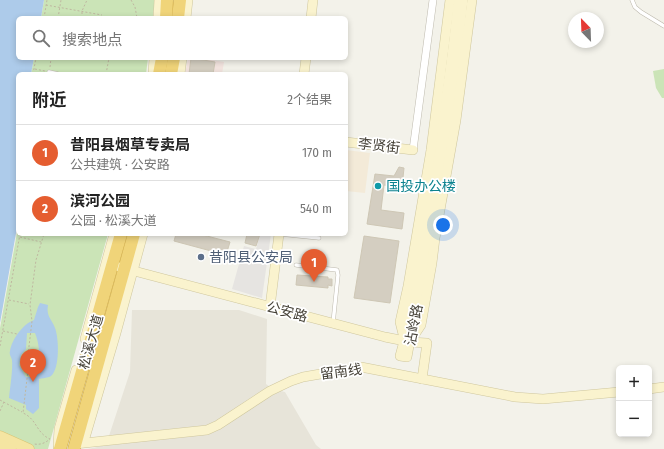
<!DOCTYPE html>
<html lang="zh">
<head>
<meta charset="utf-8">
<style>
	:root { --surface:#fff; --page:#f6f6f6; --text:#222; --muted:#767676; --line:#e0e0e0; --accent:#e55d30 }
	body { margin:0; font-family:"Fira Sans Condensed","Noto Sans SC",sans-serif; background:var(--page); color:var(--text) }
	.controls { position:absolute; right:12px; bottom:12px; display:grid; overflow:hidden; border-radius:6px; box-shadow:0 2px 6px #0003 }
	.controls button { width:36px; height:36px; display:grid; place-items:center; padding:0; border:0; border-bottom:1px solid var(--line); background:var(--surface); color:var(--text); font:20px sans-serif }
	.compass { position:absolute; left:568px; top:12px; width:36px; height:36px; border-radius:50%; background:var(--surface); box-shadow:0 2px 6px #0003; rotate:337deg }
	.you { position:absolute; left:443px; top:225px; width:14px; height:14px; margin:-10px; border:3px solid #fff; border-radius:50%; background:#1a73e8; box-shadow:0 0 0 6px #1a73e833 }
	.badge { display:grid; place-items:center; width:26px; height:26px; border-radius:50%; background:var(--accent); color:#fff; font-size:13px; font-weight:700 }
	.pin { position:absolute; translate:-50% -33px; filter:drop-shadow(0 1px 2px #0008) }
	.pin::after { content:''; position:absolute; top:21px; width:14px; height:12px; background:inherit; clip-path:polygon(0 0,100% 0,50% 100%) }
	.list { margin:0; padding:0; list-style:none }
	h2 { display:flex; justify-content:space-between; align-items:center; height:52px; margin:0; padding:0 16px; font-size:17px }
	h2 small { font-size:13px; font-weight:400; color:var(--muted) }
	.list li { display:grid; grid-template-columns:26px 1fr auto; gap:12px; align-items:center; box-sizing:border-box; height:56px; padding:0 16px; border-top:1px solid var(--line) }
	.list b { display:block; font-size:15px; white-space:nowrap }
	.list p { margin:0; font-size:13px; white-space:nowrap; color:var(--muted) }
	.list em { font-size:13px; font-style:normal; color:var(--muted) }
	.icon { flex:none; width:22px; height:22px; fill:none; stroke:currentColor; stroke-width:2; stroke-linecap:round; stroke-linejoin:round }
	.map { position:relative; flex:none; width:664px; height:449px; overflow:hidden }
	.search { position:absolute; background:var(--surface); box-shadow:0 2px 6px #0003; left:16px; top:16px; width:332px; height:44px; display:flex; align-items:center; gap:10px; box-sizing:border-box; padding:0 14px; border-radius:6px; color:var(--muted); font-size:15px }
	.panel { position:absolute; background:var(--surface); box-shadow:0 2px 6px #0003; left:16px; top:72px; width:332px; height:164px; border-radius:6px }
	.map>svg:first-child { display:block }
	.residential { fill:#e7e4d9 }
	.commercial { fill:#f3ead8 }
	.medical { fill:#f3e4df }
	.green { fill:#cbe4b7 }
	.parking { fill:#e6e4e1 }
	.water { fill:#adcbea; fill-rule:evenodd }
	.building { fill:#d4cec1; stroke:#cec7b5 }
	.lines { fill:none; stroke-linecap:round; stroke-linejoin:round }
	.lane-casing { stroke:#bebaae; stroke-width:4.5 }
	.street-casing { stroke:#bebaae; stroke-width:8 }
	.secondary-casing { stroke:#cfc79e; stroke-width:10 }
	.primary-casing { stroke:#d9c473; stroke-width:11 }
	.highway-casing { stroke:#cfab49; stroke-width:13 }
	.path { stroke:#bfb7a0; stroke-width:1; stroke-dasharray:2 2; stroke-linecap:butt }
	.lane { stroke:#fff; stroke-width:3.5 }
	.street { stroke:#fff; stroke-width:7 }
	.secondary { stroke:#faf3ce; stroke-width:9 }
	.primary { stroke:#f5e5a2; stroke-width:10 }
	.highway { stroke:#f0d479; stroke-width:12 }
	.culture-dot { fill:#0f9aa8; stroke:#fff; stroke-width:1.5 }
	.service-dot { fill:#5c6f8a; stroke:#fff; stroke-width:1.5 }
	.labels { text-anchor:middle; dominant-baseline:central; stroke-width:3.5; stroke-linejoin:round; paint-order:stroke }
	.street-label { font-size:14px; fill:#474339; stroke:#fff }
	.culture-label { font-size:14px; fill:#0d838f; stroke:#fff; text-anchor:start }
	.service-label { font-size:14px; fill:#4e5e75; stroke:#fff; text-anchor:start }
</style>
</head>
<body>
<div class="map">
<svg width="664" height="449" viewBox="0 0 664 449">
	<rect width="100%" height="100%" fill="#f3f2ea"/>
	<path class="residential" d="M 132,310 L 239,310 L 267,319 L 266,384 L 273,389 L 285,392 L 316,445 L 321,449 L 88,449 L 106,445 L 130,372 Z"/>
	<path class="commercial" d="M 346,150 L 370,153 L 365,193 L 346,191 Z"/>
	<path class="medical" d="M 188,58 L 200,58 L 224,62 L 222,74 L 185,74 Z"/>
	<g class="green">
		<path d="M 44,0 L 155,0 L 153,18 L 41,18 Z"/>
		<path d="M 34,58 L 148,58 L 146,74 L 31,74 Z"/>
		<path d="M 664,69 L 664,98 L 662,98 L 656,88 L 653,71 Z"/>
		<path d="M 18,227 L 18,234 L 108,234 L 48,449 L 0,449 L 0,328 Z"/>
	</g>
	<path class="parking" d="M 260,234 L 271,234 L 262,298 L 232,289 L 244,246 L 256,249 Z"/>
	<g class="water">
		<path d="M 0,0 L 44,0 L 41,18 L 18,18 L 18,58 L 34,58 L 31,74 L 18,74 L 18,222 L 0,323 Z"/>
		<path d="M 40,303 L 48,305 C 46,316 51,318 55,328 C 59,338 60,369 51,376 C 48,378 42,378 39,379 L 39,408 L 33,414 L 26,409 L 26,405 L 9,398 C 10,388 13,369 12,360 C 11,356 9,355 10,351 C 12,339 23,324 34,320 L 38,307 ZM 27,333 L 35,333 C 41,348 41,365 30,377 L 26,377 L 19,365 L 21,355 L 26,349 Z"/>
	</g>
	<g class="building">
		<path d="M 191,58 L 215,62 L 213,74 L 189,74 Z"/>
		<path d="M 399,167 L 404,168 L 402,187 L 384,185 L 381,210 L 404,213 L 402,229 L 367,224 L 375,174 L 394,176 Z"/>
		<path d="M 176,234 L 199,234 L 230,242 L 226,255 L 174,241 Z"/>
		<path d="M 247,234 L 260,234 L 256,246 L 245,243 Z"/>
		<path d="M 364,236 L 399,241 L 390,303 L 354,298 Z"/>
		<path d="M 297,275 L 328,277 L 328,279 L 332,279 L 332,286 L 328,285 L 328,288 L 296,285 Z"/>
	</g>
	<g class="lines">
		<g class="lane-casing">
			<g id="lane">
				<path d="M 632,0 L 635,7 L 641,12 L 664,26"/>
				<path d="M 49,72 L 58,74"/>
				<path d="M 280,234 L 319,238"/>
				<path d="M 296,265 L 337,270 L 338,275 L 333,323"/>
			</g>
		</g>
		<g class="street-casing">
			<path id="street" d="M 413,150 L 433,0"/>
		</g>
		<g class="secondary-casing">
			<g id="secondary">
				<path d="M 458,0 C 452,70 439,140 427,210 C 419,259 414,308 400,356 L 407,357 L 450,120 L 463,0"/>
				<path d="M 158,18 L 159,0"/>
				<path d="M 186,18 L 188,0"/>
				<path d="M 311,18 L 313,0"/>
				<path d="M 153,74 L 154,58"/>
				<path d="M 180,74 L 182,58"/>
				<path d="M 304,74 L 306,58"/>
				<path d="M 346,142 L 413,150"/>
				<path d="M 119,267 L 385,337 L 410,342 L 427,343 L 422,379"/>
				<path d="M 270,307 L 279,234"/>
				<path d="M 413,337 L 421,325 L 432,263 L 435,238 L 456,120 L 472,0"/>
				<path d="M 404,338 L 400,322 L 408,286 L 431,150 L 450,0"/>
				<path d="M 85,339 L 114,234"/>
				<path d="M 649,389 L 664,387"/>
				<path d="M 75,444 L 207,430 L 218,425 L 270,391 L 291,381 L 303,377 L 361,367 L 515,397 L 543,399 L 619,392"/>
				<path d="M 76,444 L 84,441 L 116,333 L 143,234"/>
				<path d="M 58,445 L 59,429 L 76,370"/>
			</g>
		</g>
		<g class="primary-casing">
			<g id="primary">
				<path d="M 0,436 L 29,449"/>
				<path d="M 0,444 L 11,449"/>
			</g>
		</g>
		<g class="highway-casing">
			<g id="highway">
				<path d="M 166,18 L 167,0"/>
				<path d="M 178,18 L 180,0"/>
				<path d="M 159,74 L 162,58"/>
				<path d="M 171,74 L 174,58"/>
				<path d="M 60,449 L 121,234"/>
				<path d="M 74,449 L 134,234"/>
			</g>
		</g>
		<g class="path">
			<path d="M 131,0 L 135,7 L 137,18"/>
			<path d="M 46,5 L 102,15"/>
			<path d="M 44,18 L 47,0"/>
			<path d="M 58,18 L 61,0"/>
			<path d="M 82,18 L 82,11 L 87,0"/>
			<path d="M 50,67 L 51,58"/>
			<path d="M 35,69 L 45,71"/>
			<path d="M 33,74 L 36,58"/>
			<path d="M 106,74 L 109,58"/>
			<path d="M 20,237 L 41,242"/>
			<path d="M 9,300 L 29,304"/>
			<path d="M 3,331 L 17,334"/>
			<path d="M 0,346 L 20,234"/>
			<path d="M 28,355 L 32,321 L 30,305 L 36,260 L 44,234"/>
			<path d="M 28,370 L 23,413 C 37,419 36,433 50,439 C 45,443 41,445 34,444"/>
			<path d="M 0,400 L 22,412"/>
			<path d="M 0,411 L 4,402"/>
		</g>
		<use href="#lane" class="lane"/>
		<use href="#street" class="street"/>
		<use href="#secondary" class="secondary"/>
		<use href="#primary" class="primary"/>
		<use href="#highway" class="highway"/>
	</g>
	<circle class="culture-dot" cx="378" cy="186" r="4"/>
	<circle class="service-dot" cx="201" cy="257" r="4"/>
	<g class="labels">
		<g class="street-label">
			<text transform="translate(379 146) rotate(7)">李贤街</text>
			<text transform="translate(287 312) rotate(15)">公安路</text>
			<text transform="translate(414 325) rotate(-79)">沾岭路</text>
			<text transform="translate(91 342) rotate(-74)">松溪大道</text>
			<text transform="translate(341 372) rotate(-7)">留南线</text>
		</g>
		<g class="culture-label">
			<text x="386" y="186">国投办公楼</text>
		</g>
		<g class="service-label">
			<text x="209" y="257">昔阳县公安局</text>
		</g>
	</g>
</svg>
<div class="controls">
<button>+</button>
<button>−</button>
</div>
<svg class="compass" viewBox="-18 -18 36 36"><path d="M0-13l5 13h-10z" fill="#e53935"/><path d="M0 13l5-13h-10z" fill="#767676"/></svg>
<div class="you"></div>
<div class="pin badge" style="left:314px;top:282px">1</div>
<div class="pin badge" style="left:33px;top:382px">2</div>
<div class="search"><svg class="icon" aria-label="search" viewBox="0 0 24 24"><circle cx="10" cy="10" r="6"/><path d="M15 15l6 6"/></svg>搜索地点</div>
<section class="panel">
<h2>附近<small>2个结果</small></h2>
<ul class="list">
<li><span class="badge">1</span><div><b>昔阳县烟草专卖局</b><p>公共建筑 · 公安路</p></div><em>170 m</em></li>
<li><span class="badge">2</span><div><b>滨河公园</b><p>公园 · 松溪大道</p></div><em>540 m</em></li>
</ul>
</section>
</div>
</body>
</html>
